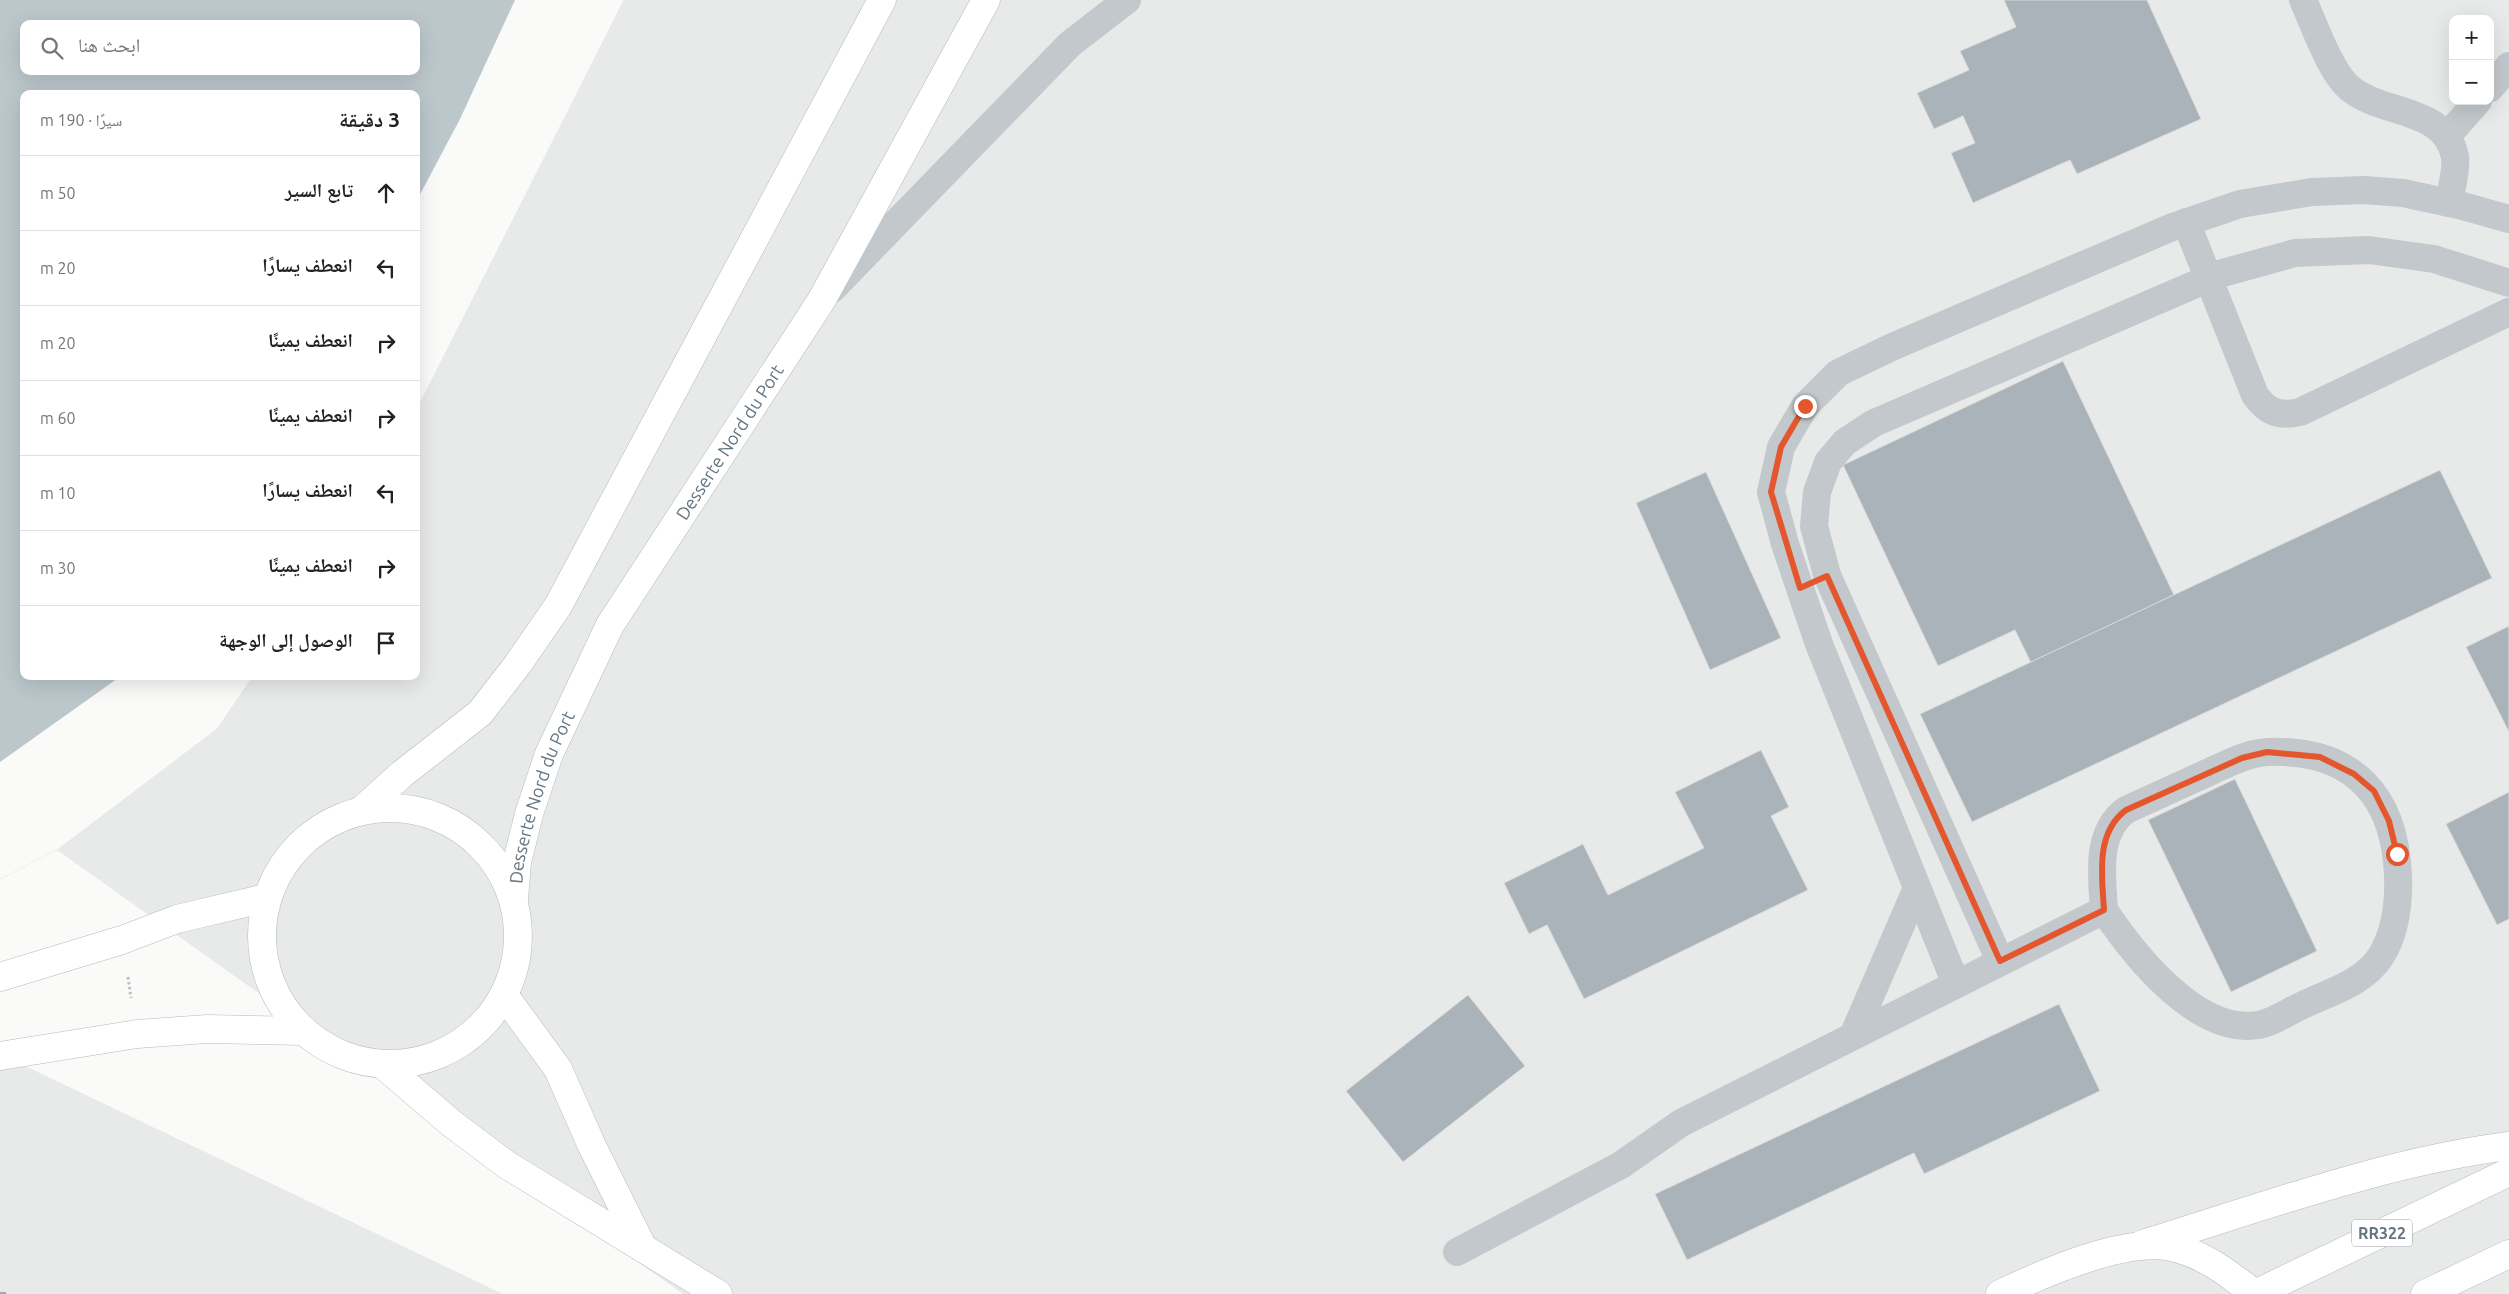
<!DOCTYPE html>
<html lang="ar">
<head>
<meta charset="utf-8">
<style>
	:root { --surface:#fff; --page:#f6f6f6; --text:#222; --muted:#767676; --line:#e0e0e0 }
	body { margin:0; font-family:Ubuntu,"Noto Naskh Arabic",sans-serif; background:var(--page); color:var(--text); direction:rtl }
	.controls { position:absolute; right:15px; top:15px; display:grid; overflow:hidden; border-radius:10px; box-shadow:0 5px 20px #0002 }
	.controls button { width:45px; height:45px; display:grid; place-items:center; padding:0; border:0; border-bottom:1px solid var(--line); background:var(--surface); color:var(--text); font:25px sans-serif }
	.stop { position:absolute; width:15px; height:15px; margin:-11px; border:4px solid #e4572e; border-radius:50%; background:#fff }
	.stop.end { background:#e4572e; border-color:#fff; box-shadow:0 1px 5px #0008 }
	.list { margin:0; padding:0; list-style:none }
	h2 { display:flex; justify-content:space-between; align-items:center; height:65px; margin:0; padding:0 20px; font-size:21px }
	h2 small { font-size:16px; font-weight:400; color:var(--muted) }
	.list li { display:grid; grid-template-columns:32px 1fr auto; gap:15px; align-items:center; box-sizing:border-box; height:75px; padding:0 20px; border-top:1px solid var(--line) }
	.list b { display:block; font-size:19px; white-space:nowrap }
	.list em { font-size:16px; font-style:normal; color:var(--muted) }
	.icon { flex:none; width:28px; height:28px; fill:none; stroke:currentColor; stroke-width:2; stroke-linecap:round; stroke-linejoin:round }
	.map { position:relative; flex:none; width:2509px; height:1294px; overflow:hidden; direction:ltr }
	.search { position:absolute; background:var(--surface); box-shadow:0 5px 20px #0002; left:20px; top:20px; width:400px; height:55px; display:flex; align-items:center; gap:12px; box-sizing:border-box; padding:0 18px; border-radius:10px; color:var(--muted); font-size:19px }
	.panel { position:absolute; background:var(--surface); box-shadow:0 5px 20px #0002; left:20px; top:90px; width:400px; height:590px; border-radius:10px; direction:rtl }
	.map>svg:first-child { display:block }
	.built { fill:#e8e9e9; fill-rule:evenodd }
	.water { fill:#bbc7cb; fill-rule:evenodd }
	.pier { fill:#fafaf8 }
	.building { fill:#aab3b9; stroke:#dcdcda }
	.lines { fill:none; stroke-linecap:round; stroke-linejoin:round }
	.major-casing { stroke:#b5babe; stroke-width:29 }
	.path { stroke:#bbbfc2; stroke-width:3; stroke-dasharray:2.5 2.5; stroke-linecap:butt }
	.minor { stroke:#c3c8cc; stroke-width:28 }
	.major { stroke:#fff; stroke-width:28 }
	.rail { stroke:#a2aab0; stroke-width:4; stroke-dasharray:8 4; stroke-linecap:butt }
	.route { stroke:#e4572e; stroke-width:6 }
	.labels { text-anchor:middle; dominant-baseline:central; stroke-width:5; stroke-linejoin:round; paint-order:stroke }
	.shield { fill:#fff; stroke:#939fa8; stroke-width:1 }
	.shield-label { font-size:16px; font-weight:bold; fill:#657683 }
	.street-label { font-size:18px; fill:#657683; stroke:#fff }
</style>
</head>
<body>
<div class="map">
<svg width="2509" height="1294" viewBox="0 0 2509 1294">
	<rect width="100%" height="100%" fill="#fafaf8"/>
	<g class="built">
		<path d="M 624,0 L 2509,0 L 2509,1294 L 683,1294 L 57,850 L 217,729 L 253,676 L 416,676 L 416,411 ZM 2453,19 L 2490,19 L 2490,101 L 2453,101 Z"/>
		<path d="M 0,1054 L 503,1294 L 0,1294 Z"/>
	</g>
	<path class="water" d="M 0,0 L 624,0 L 416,411 L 416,94 L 24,94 L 24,676 L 253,676 L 217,729 L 57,850 L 0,879 ZM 24,24 L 416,24 L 416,71 L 24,71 Z"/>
	<g class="pier">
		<path d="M 515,0 L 624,0 L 416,411 L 416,202 L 460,119 Z"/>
		<path d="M 121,676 L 253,676 L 217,729 L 57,850 L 0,879 L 0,762 Z"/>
	</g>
	<g class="building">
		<path d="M 2004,0 L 2147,0 L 2201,119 L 2077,174 L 2070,160 L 1973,203 L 1951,153 L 1975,143 L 1963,116 L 1934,129 L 1917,93 L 1969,70 L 1960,51 L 2016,27 Z"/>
		<path d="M 2063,361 L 2174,595 L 2031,663 L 2015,630 L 1938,666 L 1843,465 Z"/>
		<path d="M 2440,470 L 2492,578 L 1972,822 L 1920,714 Z"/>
		<path d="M 1706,472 L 1781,638 L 1710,670 L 1636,503 Z"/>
		<path d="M 2509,626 L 2509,732 L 2466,647 Z"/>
		<path d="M 1761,750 L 1789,807 L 1771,816 L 1808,890 L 1584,999 L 1547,925 L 1529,934 L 1504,883 L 1583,844 L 1608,895 L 1704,848 L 1675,792 Z"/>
		<path d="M 2235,779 L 2317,951 L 2231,992 L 2148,820 Z"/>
		<path d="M 2509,792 L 2509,919 L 2497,925 L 2446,824 Z"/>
		<path d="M 1468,995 L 1525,1066 L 1403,1162 L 1346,1091 Z"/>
		<path d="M 2059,1004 L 2100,1091 L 1924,1174 L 1914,1153 L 1687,1260 L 1655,1194 Z"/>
	</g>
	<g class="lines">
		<g class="major-casing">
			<g id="major">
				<circle cx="390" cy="936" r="128"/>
				<path d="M 362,810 L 402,774 L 480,713 L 518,664 L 558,606 L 882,0"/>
				<path id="s1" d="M 514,899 L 517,862 L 529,814 L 549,754 L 610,625 L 821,301 L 986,0"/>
				<path d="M 0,977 L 122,940 L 177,919 L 266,898"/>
				<path d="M 504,995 L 558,1069 L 592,1146 L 643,1248"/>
				<path d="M 0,1056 L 137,1034 L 207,1029 L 303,1031"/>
				<path d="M 382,1064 L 451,1123 L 507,1165 L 718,1294"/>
				<path d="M 2143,1244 C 2263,1207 2384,1162 2509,1146"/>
				<path d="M 2000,1294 C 2044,1273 2128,1235 2176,1248 C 2207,1256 2230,1275 2255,1294"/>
				<path d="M 2255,1294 L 2509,1172"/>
				<path d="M 2425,1294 L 2509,1254"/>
			</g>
		</g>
		<path class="path" d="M 128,977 L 131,998"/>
		<g class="minor">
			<path d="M 2303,0 C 2314,24 2331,75 2352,90 C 2385,115 2446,108 2455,157 C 2457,170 2451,189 2449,203"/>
			<path d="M 2490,88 L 2509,66"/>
			<path d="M 2447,136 L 2478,101"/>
			<path d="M 2186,222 L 2255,395 C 2267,412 2279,417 2300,412 L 2509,312"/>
			<path d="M 832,289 L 1070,44 L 1127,0"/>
			<path d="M 2000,961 L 1827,575 L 1814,526 L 1817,492 L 1828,462 L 1845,442 L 1874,423 L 2219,274 L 2295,253 L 2369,250 L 2434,259 L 2509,283"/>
			<path d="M 1956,984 L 1819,644 L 1785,544 L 1771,492 L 1781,447 L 1805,406 L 1838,373 L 1892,347 L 2170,228 L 2240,204 L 2312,192 L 2363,190 L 2403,193 L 2459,205 L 2509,219"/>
			<path d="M 1853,1036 L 1917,888"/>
			<path d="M 1457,1252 L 1621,1165 L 1681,1123 L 2104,910 C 2134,955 2197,1035 2258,1025 C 2273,1023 2291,1010 2305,1004 C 2331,992 2365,982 2381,956 C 2396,932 2399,904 2398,876 C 2395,795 2352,749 2268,752 C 2246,753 2225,765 2205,774 C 2179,786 2152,798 2126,810 C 2095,833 2102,876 2104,910"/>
		</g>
		<use href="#major" class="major"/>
		<path class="rail" d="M 0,1294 L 6,1294"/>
	</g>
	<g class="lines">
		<path class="route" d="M 1805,406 L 1781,447 L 1771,492 L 1800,588 L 1827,576 L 2000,961 L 2104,910 C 2102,876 2095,833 2126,810 L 2242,758 L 2267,752 L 2320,757 L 2354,774 L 2374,791 L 2389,821 L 2397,854"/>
	</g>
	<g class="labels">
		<rect class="shield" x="2352" y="1219.5" width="60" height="27" rx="4"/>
		<g class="shield-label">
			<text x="2382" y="1233">RR322</text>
		</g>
		<g class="street-label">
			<text stroke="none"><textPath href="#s1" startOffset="511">Desserte Nord du Port</textPath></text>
			<text stroke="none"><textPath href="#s1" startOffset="106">Desserte Nord du Port</textPath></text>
		</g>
	</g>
</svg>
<div class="controls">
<button>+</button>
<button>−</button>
</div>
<div class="stop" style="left:2397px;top:854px"></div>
<div class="stop end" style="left:1805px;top:406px"></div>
<div class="search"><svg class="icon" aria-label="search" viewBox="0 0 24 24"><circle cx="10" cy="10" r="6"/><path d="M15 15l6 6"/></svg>ابحث هنا</div>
<section class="panel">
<h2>3 دقيقة<small>سيرًا · 190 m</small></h2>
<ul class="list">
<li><svg class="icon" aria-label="ahead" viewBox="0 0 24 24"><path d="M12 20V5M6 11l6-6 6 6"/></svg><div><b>تابع السير</b></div><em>50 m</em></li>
<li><svg class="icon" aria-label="left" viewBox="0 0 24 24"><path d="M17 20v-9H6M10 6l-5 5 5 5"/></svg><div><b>انعطف يسارًا</b></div><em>20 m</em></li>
<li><svg class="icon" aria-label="right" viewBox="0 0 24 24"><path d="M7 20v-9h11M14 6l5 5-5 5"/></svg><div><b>انعطف يمينًا</b></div><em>20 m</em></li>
<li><svg class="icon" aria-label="right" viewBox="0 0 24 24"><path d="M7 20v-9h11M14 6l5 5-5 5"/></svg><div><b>انعطف يمينًا</b></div><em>60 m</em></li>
<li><svg class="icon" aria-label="left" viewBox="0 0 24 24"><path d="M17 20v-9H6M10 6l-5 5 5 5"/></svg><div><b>انعطف يسارًا</b></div><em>10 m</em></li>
<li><svg class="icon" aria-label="right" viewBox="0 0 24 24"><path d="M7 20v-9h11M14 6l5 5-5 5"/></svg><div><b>انعطف يمينًا</b></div><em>30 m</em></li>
<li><svg class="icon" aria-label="arrive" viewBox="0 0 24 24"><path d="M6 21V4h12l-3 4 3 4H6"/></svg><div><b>الوصول إلى الوجهة</b></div></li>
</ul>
</section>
</div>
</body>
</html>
